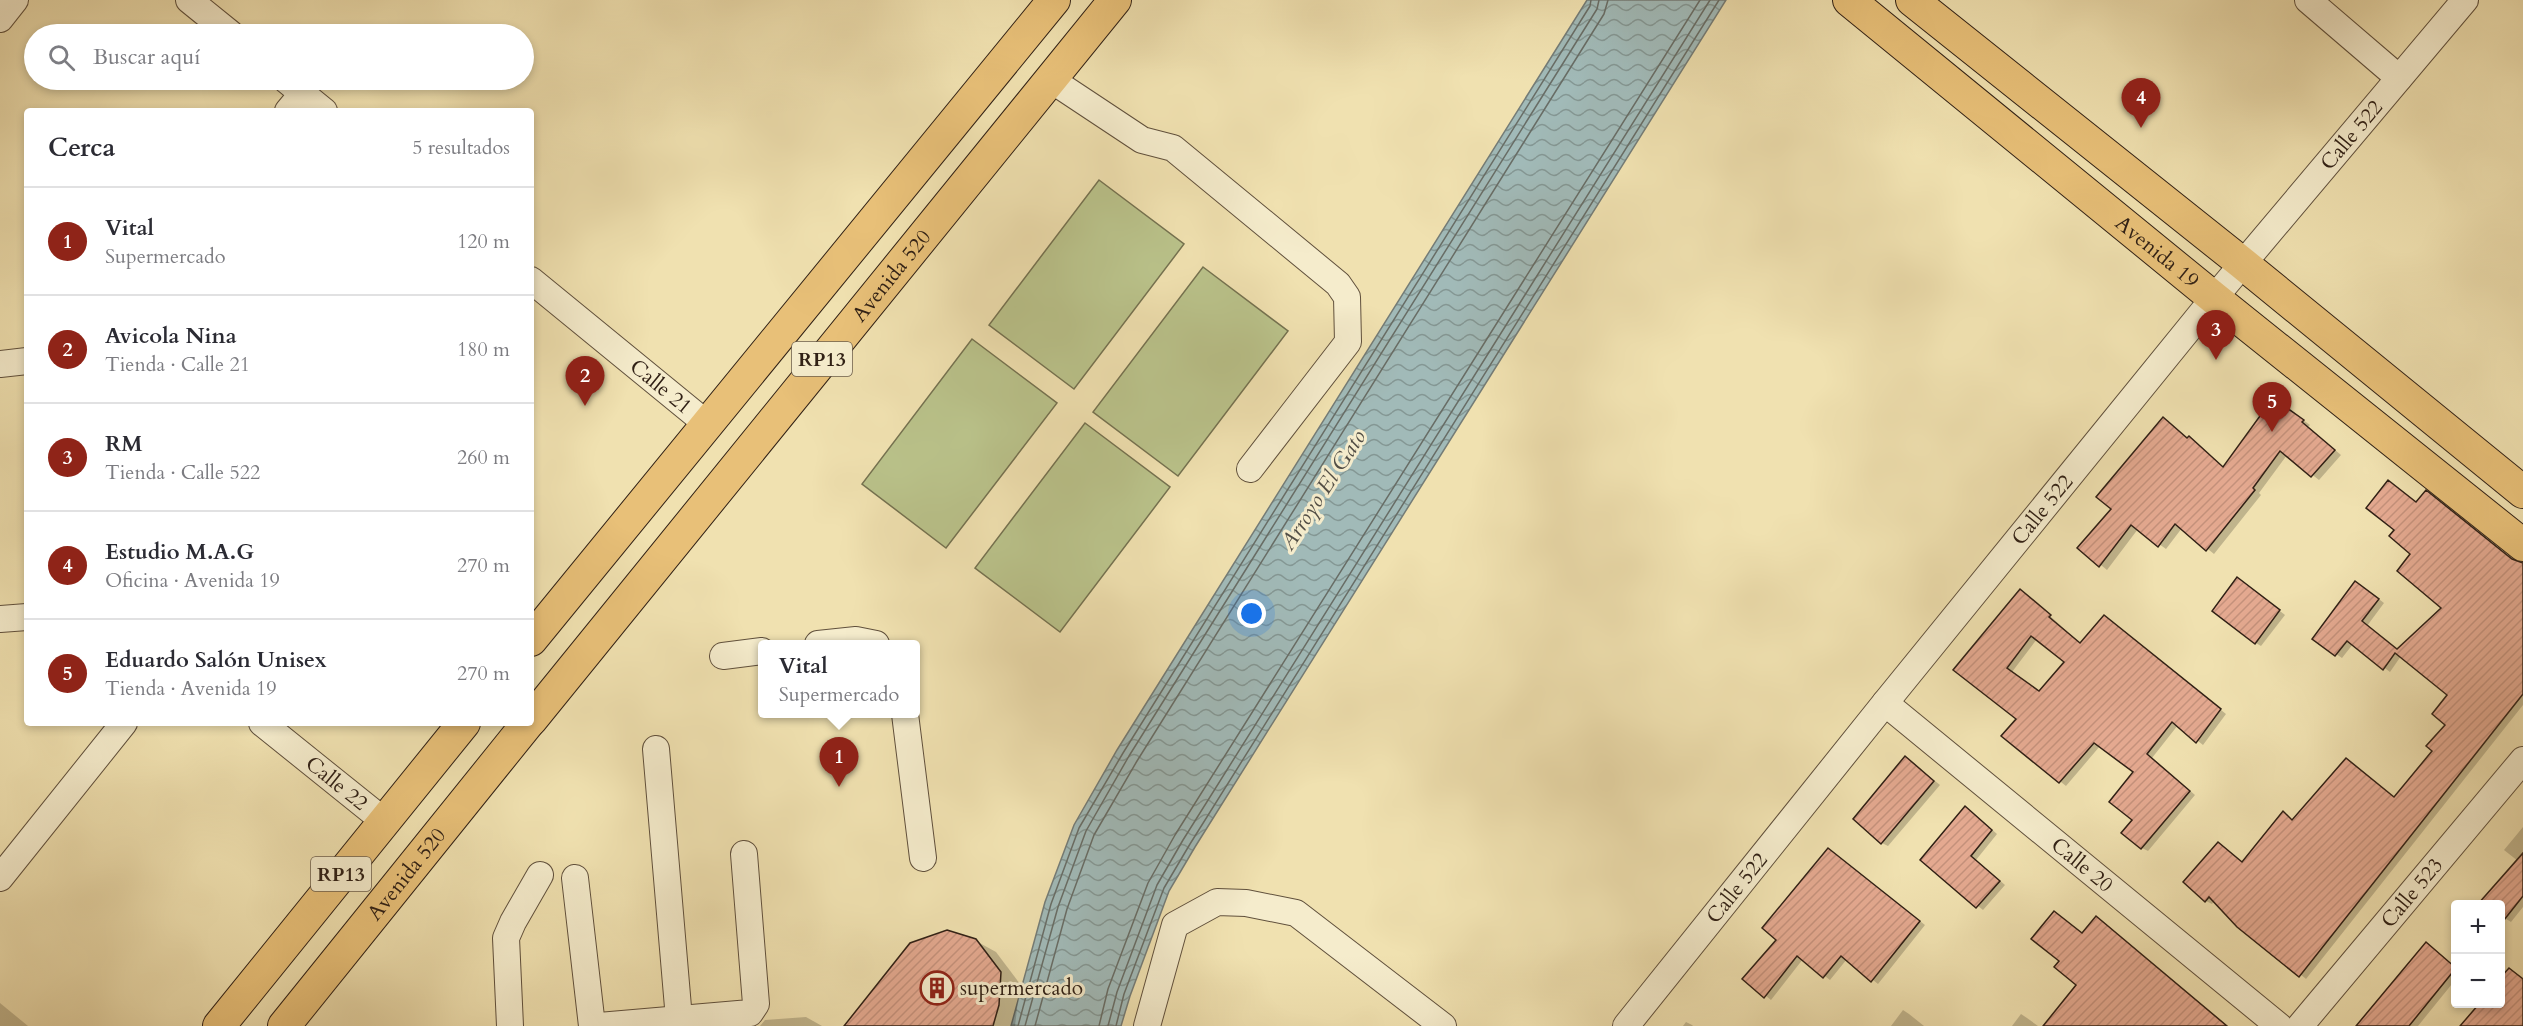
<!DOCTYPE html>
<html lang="es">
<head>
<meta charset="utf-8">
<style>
	:root { --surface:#fff; --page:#f7f7f7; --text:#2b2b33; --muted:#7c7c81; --line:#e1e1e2; --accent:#8f2418 }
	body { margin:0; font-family:Cardo,serif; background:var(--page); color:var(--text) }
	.controls { position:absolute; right:18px; bottom:18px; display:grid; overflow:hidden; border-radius:6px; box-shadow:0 3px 9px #0003 }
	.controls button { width:54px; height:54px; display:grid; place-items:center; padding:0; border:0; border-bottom:2px solid var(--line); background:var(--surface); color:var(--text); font:30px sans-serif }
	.you { position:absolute; left:1252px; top:614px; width:21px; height:21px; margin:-15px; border:4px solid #fff; border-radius:50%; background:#1a73e8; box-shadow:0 0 0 9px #1a73e833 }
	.badge { display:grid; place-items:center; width:39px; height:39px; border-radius:50%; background:var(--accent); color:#fff; font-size:20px; font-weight:700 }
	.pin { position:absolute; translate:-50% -50px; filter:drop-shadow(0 2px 3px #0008) }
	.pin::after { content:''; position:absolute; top:32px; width:21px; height:18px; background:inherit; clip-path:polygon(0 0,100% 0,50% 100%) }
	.popup { position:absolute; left:758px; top:640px; width:162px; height:78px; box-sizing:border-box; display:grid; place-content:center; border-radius:6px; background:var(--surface); filter:drop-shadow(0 2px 4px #0005); font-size:20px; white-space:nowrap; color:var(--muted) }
	.popup b { font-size:22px; color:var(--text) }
	.popup::after { content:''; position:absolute; left:50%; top:100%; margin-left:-12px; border:12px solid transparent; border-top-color:var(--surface) }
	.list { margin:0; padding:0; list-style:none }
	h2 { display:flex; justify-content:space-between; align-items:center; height:78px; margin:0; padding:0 24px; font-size:26px }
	h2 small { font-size:20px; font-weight:400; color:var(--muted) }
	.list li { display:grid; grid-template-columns:39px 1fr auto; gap:18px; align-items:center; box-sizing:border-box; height:108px; padding:0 24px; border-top:2px solid var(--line) }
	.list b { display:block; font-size:22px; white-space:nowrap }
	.list p { margin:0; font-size:20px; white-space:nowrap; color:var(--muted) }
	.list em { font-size:20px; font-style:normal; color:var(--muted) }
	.icon { flex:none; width:33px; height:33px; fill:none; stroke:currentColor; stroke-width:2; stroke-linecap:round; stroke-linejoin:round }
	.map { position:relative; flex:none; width:2523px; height:1026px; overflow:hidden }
	.search { position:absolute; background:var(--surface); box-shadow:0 3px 9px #0003; left:24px; top:24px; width:510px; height:66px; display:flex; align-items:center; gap:15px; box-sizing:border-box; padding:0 21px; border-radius:33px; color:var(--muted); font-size:22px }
	.panel { position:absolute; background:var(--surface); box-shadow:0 3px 9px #0003; left:24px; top:108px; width:510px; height:618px; border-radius:6px }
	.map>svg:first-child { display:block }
	.pitch { fill:#bac38b; stroke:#757250; stroke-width:1.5 }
	.water { fill:url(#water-waves); stroke:#747c77; stroke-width:1.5 }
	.shadow { fill:#0003; fill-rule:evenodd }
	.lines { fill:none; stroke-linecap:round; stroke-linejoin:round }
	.shore { stroke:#686d66; stroke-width:1.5 }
	.building { fill:url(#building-hatch); stroke:#302015; stroke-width:1.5; fill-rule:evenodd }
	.minor-casing { stroke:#60503c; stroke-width:28 }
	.major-casing { stroke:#302015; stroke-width:34 }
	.minor { stroke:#f5eccc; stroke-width:26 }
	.major { stroke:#e8c078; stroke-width:32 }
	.labels { text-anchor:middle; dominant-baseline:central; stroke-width:6; stroke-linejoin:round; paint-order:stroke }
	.shield { fill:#f5eccc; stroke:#6b5d4c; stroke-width:1.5 }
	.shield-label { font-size:20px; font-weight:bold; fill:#302015 }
	.street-label { font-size:21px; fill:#302015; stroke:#f5eccc }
	.poi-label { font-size:21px; fill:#302015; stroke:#f5eccc; text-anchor:start }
	.water-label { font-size:22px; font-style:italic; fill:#524e46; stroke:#f5eccc }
</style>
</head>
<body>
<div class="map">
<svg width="2523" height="1026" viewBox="0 0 2523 1026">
	<defs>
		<pattern id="water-waves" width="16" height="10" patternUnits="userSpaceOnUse" patternTransform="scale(1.5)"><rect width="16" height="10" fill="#a1bab8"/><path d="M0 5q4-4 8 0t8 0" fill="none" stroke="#849794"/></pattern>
		<pattern id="building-hatch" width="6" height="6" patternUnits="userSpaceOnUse" patternTransform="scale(1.5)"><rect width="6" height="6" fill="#e4a990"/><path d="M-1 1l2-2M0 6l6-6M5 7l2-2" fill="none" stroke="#c4917b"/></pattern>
	</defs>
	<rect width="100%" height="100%" fill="#f0e1b0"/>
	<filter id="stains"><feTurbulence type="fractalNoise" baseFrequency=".00333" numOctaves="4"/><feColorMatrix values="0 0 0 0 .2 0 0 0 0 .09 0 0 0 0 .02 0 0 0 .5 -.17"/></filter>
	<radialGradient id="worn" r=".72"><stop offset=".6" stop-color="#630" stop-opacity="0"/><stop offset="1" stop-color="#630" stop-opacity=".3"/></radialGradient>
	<g class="pitch">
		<path d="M 1099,180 L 1184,244 L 1074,389 L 989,325 Z"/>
		<path d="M 1203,267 L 1288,331 L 1178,476 L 1093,412 Z"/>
		<path d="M 972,339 L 1057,403 L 946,548 L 862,484 Z"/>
		<path d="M 1085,423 L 1170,487 L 1060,632 L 975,568 Z"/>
	</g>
	<path class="water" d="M 1587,0 L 1726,0 L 1195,847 L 1169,891 L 1130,996 L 1121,1026 L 1011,1026 L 1045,902 L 1074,825 L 1117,750 Z"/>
	<g class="shadow">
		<path d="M 2281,404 L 2310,425 L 2308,427 L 2341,455 L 2319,480 L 2287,455 L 2259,493 L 2261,495 L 2214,554 L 2182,528 L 2166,549 L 2138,529 L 2107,570 L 2079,547 L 2113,509 L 2170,423 L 2188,439 L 2196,442 L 2224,468 Z"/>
		<path d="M 2417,504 L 2523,564 L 2523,705 L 2306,979 L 2214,901 L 2212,904 L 2206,901 L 2185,882 L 2243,863 L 2283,813 L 2293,820 L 2395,798 L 2434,751 L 2447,724 L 2449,694 L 2401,656 L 2390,672 L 2353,644 L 2342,658 L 2314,639 L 2362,586 L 2384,603 L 2367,626 L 2398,650 L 2444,607 L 2412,554 Z"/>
		<path d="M 2244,583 L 2285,615 L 2261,646 L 2256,643 Z"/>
		<path d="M 2027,595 L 2081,644 L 2110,620 L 2226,714 L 2203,745 L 2178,725 L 2152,758 L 2195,795 L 2148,851 L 2142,848 L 2134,820 L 2135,772 L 2100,746 L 2066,786 L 2003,736 L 2018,719 L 1955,670 ZM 2037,639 L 2066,662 L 2040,693 L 2012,672 Z"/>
		<path d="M 1911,762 L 1940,785 L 1888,846 L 1882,843 Z"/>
		<path d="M 1971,811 L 1997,834 L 1976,860 L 2005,885 L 1983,910 L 1922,860 Z"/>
		<path d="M 2523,827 L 2523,907 L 2511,922 L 2500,915 L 2500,904 L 2489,904 L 2484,901 L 2518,861 L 2504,850 Z"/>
		<path d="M 1835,854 L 1925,925 L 1878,984 L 1847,959 L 1830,980 L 1803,959 L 1771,1000 L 1744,978 L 1778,939 Z"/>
		<path d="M 976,941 L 996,952 L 1020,984 L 1015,1026 L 846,1026 Z"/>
		<path d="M 2456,968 L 2456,979 L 2418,1026 L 2364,1026 Z"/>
		<path d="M 0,1003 L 28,1026 L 0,1026 Z"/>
		<path d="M 1903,1010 L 1909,1014 L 1924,1026 L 1891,1026 Z"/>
		<path d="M 2021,1014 L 2027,1018 L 2038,1026 L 2012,1026 Z"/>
		<path d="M 806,1017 L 822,1026 L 760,1026 L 765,1020 Z"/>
		<path d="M 1686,1022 L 1692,1025 L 1693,1026 L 1683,1026 Z"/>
	</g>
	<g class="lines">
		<g class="shore">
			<path d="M 1018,1026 L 1051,904 L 1079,828 L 1123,753 L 1590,6 L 1591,0"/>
			<path d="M 1025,1026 L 1058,907 L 1086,831 L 1129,756 L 1597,9 L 1599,0"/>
			<path d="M 1035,1026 L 1067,909 L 1094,835 L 1137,761 L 1604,14 L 1608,0"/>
			<path d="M 1099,1026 L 1108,989 L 1148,883 L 1175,835 L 1700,0"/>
			<path d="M 1108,1026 L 1117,992 L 1157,885 L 1183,840 L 1710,0"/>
			<path d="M 1116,1026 L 1124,994 L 1164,888 L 1190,844 L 1719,0"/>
		</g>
	</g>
	<g class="building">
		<path d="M 2273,398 L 2304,420 L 2302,422 L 2335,450 L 2311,477 L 2280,451 L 2253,488 L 2255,490 L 2206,551 L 2175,524 L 2158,547 L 2131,525 L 2099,567 L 2077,548 L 2111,509 L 2096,497 L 2163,417 L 2187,438 L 2189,436 L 2223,467 Z"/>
		<path d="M 2388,480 L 2416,502 L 2426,490 L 2512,559 L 2523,563 L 2523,694 L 2299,977 L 2237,927 L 2209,897 L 2205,902 L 2183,882 L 2218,842 L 2242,862 L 2283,811 L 2292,820 L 2346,758 L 2394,797 L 2432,751 L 2426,746 L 2445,725 L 2432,714 L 2447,695 L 2395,653 L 2383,670 L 2347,641 L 2335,656 L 2312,639 L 2355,581 L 2379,599 L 2362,621 L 2397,649 L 2441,608 L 2397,571 L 2410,554 L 2389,536 L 2394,530 L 2366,508 Z"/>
		<path d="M 2237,577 L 2280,610 L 2255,644 L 2212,611 Z"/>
		<path d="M 2020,589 L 2051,615 L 2049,617 L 2080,643 L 2104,615 L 2221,709 L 2196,743 L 2172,722 L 2147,754 L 2190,791 L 2141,849 L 2121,833 L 2132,820 L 2109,802 L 2133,772 L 2094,743 L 2059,783 L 2001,736 L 2016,719 L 1953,670 ZM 2031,636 L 2064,662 L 2039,691 L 2007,668 Z"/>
		<path d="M 1905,756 L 1934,781 L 1881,844 L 1853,819 Z"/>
		<path d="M 1965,806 L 1992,830 L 1971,856 L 2000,881 L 1976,908 L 1920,860 Z"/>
		<path d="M 1828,848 L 1920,921 L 1871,982 L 1841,956 L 1823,978 L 1797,956 L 1764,998 L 1742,979 L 1776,940 L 1762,928 Z"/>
		<path d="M 2523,853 L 2523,896 L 2500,925 L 2500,904 L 2478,904 Z"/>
		<path d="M 2054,911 L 2082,933 L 2096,916 L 2227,1026 L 2043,1026 L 2076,985 L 2054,967 L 2059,961 L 2031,939 Z"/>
		<path d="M 947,930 L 976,939 L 1001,972 L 999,1005 L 993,1026 L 844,1026 L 910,943 Z"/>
		<path d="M 2426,942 L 2456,968 L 2409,1026 L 2356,1026 Z"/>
		<path d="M 2509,968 L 2523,979 L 2523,1026 L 2460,1026 L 2479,1004 L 2500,1004 L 2500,978 Z"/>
	</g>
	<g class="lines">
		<g class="minor-casing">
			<g id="minor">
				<path d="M 189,0 L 231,34"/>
				<path d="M 2308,0 L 2399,78"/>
				<path d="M 0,19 L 15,0"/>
				<path d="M 1050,79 L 1142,140 L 1173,148 L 1338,284 L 1347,297 L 1348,342 L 1250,469"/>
				<path d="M 286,80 L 324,111"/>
				<path d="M 288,111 L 303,93"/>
				<path id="s1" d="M 531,280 L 707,424"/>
				<path d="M 0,364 L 27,361"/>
				<path d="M 0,619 L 27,617"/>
				<path d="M 818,644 L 856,640 L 876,644"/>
				<path d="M 723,656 L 762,651"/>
				<path id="s2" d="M 1885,703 L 2279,1026"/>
				<path d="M 905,714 L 923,858"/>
				<path id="s3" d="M 262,723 L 384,821"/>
				<path d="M 656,749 L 679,1019"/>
				<path d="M 0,878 L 124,723"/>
				<path d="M 575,878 L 592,1026"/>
				<path d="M 510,1026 L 506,938 L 513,922 L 540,875"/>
				<path d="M 599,1026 L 750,1013 L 756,1004 L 744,854"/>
				<path d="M 1147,1026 L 1175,925 L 1217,902 L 1246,903 L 1296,913 L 1443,1026"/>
				<path id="s4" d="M 1626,1026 L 1885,703 L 2214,298 L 2465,0"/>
				<path id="s5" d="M 2300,1026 L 2523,760"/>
			</g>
		</g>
		<g class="major-casing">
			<g id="major">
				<path id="s6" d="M 1849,0 L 2214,298 L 2523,545"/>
				<path d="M 1912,0 L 2242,263 L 2523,492"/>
				<path d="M 531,640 L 1054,0"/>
				<path id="s7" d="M 531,720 L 1115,0"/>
				<path d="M 219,1026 L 464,723"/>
				<path id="s8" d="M 284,1026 L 528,723"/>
			</g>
		</g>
		<use href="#minor" class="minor"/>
		<use href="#major" class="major"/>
	</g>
	<defs>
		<g id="building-ring" transform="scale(1.725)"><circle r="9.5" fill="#f5eccc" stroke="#8f2418" stroke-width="1.5"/><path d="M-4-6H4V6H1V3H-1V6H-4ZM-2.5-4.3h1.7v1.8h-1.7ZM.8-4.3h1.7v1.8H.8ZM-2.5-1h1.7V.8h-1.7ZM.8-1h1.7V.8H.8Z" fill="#8f2418"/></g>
	</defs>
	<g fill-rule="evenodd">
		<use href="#building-ring" x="937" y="988"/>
	</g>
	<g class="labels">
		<g class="shield">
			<rect x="792" y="342" width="60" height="34" rx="4.5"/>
			<rect x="311" y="857" width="60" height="34" rx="4.5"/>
		</g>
		<g class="shield-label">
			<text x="822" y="359">RP13</text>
			<text x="341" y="874">RP13</text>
		</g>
		<g class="street-label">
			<text stroke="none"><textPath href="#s4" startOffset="1149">Calle 522</textPath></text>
			<text stroke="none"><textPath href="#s6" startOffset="398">Avenida 19</textPath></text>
			<text stroke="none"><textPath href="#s7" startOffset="572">Avenida 520</textPath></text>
			<text stroke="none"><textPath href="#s1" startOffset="168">Calle 21</textPath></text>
			<text stroke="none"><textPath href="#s4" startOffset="663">Calle 522</textPath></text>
			<text stroke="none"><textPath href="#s3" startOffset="96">Calle 22</textPath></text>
			<text stroke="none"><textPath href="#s2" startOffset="255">Calle 20</textPath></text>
			<text stroke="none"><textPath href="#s8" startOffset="195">Avenida 520</textPath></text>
			<text stroke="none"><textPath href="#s4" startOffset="177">Calle 522</textPath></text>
			<text stroke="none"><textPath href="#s5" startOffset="174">Calle 523</textPath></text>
		</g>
		<g class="poi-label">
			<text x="960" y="988">supermercado</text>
		</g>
		<g class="water-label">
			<text transform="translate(1323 490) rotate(-57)">Arroyo El Gato</text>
		</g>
	</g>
	<rect width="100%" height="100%" filter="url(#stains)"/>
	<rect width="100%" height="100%" fill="url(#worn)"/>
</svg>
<div class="controls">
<button>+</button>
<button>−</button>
</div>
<div class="you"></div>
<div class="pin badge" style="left:839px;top:787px">1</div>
<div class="popup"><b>Vital</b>Supermercado</div>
<div class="pin badge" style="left:585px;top:406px">2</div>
<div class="pin badge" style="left:2216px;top:360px">3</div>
<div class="pin badge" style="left:2141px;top:128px">4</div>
<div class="pin badge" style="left:2272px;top:432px">5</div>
<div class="search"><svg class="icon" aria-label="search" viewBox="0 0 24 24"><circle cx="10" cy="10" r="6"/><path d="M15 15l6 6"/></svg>Buscar aquí</div>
<section class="panel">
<h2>Cerca<small>5 resultados</small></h2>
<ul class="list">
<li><span class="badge">1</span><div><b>Vital</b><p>Supermercado</p></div><em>120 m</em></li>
<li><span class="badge">2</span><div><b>Avicola Nina</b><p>Tienda · Calle 21</p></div><em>180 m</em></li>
<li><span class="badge">3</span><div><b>RM</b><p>Tienda · Calle 522</p></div><em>260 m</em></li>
<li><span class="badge">4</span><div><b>Estudio M.A.G</b><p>Oficina · Avenida 19</p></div><em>270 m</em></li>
<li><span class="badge">5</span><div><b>Eduardo Salón Unisex</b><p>Tienda · Avenida 19</p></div><em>270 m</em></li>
</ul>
</section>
</div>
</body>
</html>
